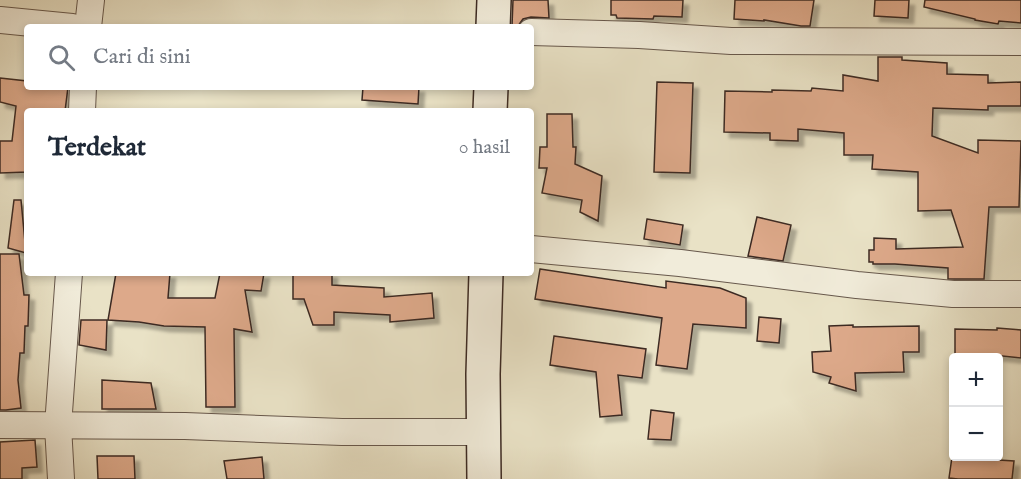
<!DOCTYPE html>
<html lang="id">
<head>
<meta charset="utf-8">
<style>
	:root { --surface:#fff; --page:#f2f2f3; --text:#1f2937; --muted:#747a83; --line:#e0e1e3 }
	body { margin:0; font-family:"IM FELL English",serif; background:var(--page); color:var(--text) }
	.controls { position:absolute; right:18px; bottom:18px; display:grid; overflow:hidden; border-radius:6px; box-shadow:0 3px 9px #0003 }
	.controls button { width:54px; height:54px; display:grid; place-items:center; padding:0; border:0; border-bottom:2px solid var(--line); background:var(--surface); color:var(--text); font:30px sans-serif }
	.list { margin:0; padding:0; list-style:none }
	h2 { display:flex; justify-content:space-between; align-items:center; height:78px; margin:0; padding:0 24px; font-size:26px }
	h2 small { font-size:20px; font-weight:400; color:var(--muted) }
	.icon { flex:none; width:33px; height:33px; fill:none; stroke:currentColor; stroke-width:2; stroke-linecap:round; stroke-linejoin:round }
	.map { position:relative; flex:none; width:1021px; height:479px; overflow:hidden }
	.search { position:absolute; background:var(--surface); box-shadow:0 3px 9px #0003; left:24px; top:24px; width:510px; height:66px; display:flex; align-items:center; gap:15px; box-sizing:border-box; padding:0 21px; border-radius:6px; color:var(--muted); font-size:22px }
	.panel { position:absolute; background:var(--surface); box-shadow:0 3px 9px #0003; left:24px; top:108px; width:510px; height:168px; border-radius:6px }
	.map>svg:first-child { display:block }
	.building { fill:#dda98a; stroke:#3c2a23; stroke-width:1.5; filter:url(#shadow) }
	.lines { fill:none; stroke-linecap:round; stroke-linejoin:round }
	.street-casing { stroke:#67584c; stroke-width:28 }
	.secondary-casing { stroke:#3c2a23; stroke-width:36 }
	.street { stroke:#f1ecda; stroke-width:26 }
	.secondary { stroke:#f1ecda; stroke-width:33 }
</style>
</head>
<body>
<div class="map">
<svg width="1021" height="479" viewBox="0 0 1021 479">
	<defs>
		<filter id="shadow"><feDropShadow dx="5.5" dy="5.5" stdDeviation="1.5" flood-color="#0004"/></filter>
	</defs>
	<rect width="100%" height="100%" fill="#e9e2c6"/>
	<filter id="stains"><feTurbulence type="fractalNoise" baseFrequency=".00333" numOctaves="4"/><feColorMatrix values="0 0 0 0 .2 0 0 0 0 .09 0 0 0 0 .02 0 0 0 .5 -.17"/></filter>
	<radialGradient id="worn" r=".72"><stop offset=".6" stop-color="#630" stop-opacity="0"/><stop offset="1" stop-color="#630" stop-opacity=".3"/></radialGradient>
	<g class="building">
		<path d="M 513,0 L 548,0 L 549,18 L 531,17 L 523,19 L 518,26 L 512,26 Z"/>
		<path d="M 611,0 L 683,0 L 682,17 L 654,16 L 653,19 L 617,18 L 616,15 L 611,15 Z"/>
		<path d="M 735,0 L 814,0 L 810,26 L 801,26 L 764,20 L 764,21 L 734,19 Z"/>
		<path d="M 875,0 L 909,0 L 908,18 L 874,16 Z"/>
		<path d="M 925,0 L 1021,0 L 1021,23 L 999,21 L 998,24 L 975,20 L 975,19 L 924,7 Z"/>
		<path d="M 878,57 L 902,57 L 902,60 L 947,63 L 947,74 L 988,75 L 988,83 L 1021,82 L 1021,106 L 988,106 L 988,110 L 933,108 L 932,136 L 978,153 L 978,140 L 1021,141 L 1019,207 L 989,207 L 984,279 L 948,279 L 948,268 L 895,264 L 873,264 L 873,262 L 869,262 L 869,250 L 874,250 L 874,238 L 896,239 L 896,249 L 963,247 L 951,210 L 918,211 L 918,172 L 872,169 L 873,155 L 844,155 L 844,133 L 798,129 L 798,141 L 770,140 L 770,133 L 724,132 L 725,91 L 772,92 L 772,90 L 811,91 L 812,88 L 843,91 L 843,75 L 878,81 Z"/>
		<path d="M 0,78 L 27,81 L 27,87 L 68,87 L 65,111 L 27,111 L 27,172 L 0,173 L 0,141 L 12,141 L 16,106 L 0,102 Z"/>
		<path d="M 657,82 L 693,83 L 690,173 L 654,172 Z"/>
		<path d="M 363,87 L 419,87 L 418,104 L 362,100 Z"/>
		<path d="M 547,114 L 572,114 L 573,147 L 576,147 L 575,164 L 602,176 L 598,221 L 580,212 L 582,200 L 542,193 L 547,168 L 539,168 L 540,147 L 547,147 Z"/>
		<path d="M 14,200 L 21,200 L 26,253 L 8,248 Z"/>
		<path d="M 757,217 L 791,225 L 783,261 L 748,256 Z"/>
		<path d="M 647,219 L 683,225 L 680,245 L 644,239 Z"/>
		<path d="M 0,254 L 19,254 L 24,295 L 29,295 L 28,326 L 25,326 L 24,353 L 20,353 L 18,380 L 21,408 L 6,410 L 0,410 Z"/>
		<path d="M 540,269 L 666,288 L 666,281 L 720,288 L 746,298 L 746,328 L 693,324 L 687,369 L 656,365 L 662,318 L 535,299 Z"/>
		<path d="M 116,273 L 170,273 L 168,298 L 215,298 L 220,273 L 264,273 L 261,291 L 245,290 L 252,332 L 234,329 L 235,407 L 206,407 L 205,327 L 164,326 L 139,322 L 108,320 Z"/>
		<path d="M 293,273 L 332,273 L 332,285 L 384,288 L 384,297 L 432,293 L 434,318 L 390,322 L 390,315 L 334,312 L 334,325 L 313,325 L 304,299 L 293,299 Z"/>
		<path d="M 759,317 L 781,319 L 779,343 L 757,341 Z"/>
		<path d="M 81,320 L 107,320 L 106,350 L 79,345 Z"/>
		<path d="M 853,325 L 853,327 L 919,326 L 919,352 L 903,352 L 904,372 L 855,373 L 856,391 L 829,383 L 831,377 L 813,372 L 812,352 L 831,351 L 829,326 Z"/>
		<path d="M 997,328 L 1021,330 L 1021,358 L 984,354 L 984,357 L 955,357 L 955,329 L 997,330 Z"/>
		<path d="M 554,336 L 646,349 L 642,378 L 618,375 L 622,415 L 600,417 L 596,372 L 550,365 Z"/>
		<path d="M 102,380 L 151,383 L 156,409 L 102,409 Z"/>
		<path d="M 651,410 L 674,413 L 671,440 L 648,439 Z"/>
		<path d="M 35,440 L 37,467 L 22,468 L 22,479 L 0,479 L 0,442 Z"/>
		<path d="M 97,456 L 134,456 L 135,479 L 98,479 Z"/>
		<path d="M 262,457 L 264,479 L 227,479 L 224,461 Z"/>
		<path d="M 952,457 L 1014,461 L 1012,479 L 958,479 L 949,478 Z"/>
	</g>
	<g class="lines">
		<g class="street-casing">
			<g id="street">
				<path d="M 0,20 L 72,27"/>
				<path d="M 88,27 L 91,0"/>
				<path d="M 531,32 L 639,35 L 731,41 L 1021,42"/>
				<path d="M 82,111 L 83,87"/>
				<path d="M 531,249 L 680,263 L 857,285 L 953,294 L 1021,294"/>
				<path d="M 0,425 L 185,426 L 342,432 L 483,432"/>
				<path d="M 61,479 L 58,426 L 69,273"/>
			</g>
		</g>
		<g class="secondary-casing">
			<g id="secondary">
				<path d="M 493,27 L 494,0"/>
				<path d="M 490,111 L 491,87"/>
				<path d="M 484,479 L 483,374 L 486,273"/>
			</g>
		</g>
		<use href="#street" class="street"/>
		<use href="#secondary" class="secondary"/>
	</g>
	<rect width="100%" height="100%" filter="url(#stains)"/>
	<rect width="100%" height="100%" fill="url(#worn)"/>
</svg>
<div class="controls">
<button>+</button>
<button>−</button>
</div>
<div class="search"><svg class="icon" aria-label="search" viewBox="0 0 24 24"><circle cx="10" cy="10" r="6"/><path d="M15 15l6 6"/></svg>Cari di sini</div>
<section class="panel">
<h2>Terdekat<small>0 hasil</small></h2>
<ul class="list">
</ul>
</section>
</div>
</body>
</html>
